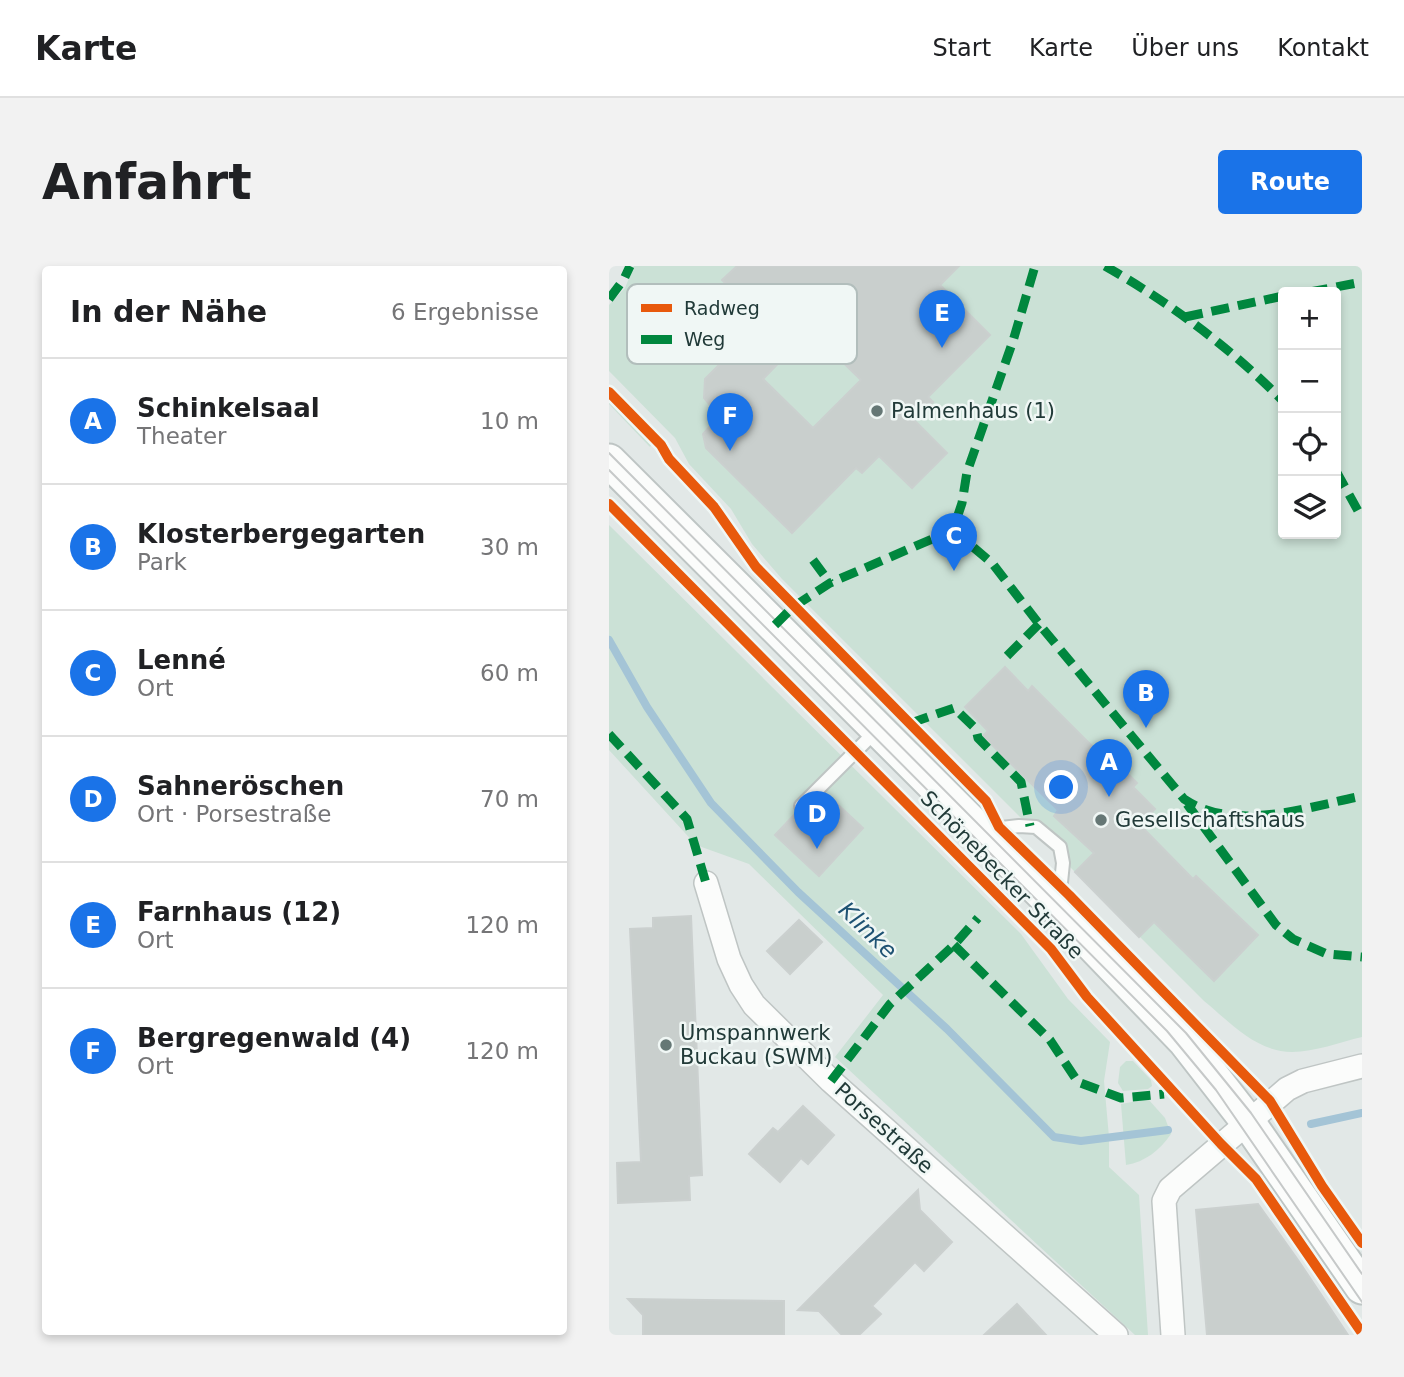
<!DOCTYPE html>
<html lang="de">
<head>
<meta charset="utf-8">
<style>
	:root { --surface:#fff; --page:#f2f2f2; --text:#202124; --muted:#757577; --line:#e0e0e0; --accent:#1a73e8 }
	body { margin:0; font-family:"DejaVu Sans",sans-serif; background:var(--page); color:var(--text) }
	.controls { position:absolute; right:21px; top:21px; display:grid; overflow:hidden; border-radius:7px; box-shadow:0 4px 10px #0003 }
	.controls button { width:63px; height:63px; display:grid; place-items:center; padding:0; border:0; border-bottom:2px solid var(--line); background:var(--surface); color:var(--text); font:35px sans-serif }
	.you { position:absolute; left:453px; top:522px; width:24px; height:24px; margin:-18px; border:5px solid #fff; border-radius:50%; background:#1a73e8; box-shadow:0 0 0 10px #1a73e833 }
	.badge { display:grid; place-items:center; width:46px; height:46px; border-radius:50%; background:var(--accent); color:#fff; font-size:23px; font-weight:700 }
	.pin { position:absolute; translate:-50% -58px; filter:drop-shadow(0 2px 4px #0008) }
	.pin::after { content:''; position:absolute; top:37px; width:24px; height:21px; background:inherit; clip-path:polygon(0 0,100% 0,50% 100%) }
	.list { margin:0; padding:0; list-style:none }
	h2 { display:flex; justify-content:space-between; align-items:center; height:91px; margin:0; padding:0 28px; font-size:30px }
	h2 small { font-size:23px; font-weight:400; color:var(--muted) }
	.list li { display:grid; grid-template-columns:46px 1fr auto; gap:21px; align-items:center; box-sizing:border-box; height:126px; padding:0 28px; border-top:2px solid var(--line) }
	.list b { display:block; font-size:26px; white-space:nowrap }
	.list p { margin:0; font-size:23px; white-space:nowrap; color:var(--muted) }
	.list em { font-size:23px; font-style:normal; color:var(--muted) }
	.icon { flex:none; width:38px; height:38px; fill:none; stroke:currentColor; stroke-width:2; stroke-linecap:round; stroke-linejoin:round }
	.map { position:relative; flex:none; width:753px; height:1069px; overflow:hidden; border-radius:7px }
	header { display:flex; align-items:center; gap:42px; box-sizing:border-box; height:98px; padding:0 35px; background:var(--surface); border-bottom:2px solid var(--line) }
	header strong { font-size:33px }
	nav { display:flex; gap:38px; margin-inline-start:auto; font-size:24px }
	.intro { display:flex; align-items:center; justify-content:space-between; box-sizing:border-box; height:168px; padding:0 42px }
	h1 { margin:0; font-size:49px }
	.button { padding:18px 32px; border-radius:7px; background:var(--accent); color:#fff; font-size:24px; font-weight:700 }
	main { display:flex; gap:42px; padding:0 42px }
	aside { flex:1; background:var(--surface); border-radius:7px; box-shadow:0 4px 10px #0003 }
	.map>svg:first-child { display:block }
	.green { fill:#cbe1d6; fill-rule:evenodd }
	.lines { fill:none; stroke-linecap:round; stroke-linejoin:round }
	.stream { stroke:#a4c4d6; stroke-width:8 }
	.building { fill:#c9cfcd; stroke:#cbd0cf; stroke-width:2; fill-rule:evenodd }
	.service-casing { stroke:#bfc5c4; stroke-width:16 }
	.minor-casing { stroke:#bfc5c4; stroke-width:26 }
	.secondary-casing { stroke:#bec5c4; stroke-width:37 }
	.service { stroke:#fbfcfb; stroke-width:12 }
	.minor { stroke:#fbfcfb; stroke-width:23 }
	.secondary { stroke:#fbfcfb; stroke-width:33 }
	.tram { stroke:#c6c9c9; stroke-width:2 }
	.quiet { stroke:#00873e; stroke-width:9; stroke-dasharray:18 9; stroke-linecap:butt }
	.cycleway-casing { stroke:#f0f7f5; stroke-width:15 }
	.cycleway { stroke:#e8590c; stroke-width:10 }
	.poi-dot { fill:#657775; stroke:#f0f7f5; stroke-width:2.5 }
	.labels { text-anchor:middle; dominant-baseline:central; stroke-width:5; stroke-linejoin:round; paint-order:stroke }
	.poi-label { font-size:21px; fill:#213a38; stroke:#f0f7f5; text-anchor:start }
	.street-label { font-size:21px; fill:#213a38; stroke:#f0f7f5 }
	.water-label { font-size:23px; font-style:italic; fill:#1e5273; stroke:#f0f7f5 }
	.key { fill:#f0f7f5; stroke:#b2bebc; stroke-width:2 }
	.key-label { font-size:19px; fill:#213a38 }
</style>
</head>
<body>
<header>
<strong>Karte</strong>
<nav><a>Start</a><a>Karte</a><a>Über uns</a><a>Kontakt</a></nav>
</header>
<div class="intro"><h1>Anfahrt</h1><a class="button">Route</a></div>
<main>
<aside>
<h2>In der Nähe<small>6 Ergebnisse</small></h2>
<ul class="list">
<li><span class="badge">A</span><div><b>Schinkelsaal</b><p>Theater</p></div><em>10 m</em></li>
<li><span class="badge">B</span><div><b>Klosterbergegarten</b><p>Park</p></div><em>30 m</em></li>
<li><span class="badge">C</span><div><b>Lenné</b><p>Ort</p></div><em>60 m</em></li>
<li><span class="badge">D</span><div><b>Sahneröschen</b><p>Ort · Porsestraße</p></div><em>70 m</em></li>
<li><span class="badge">E</span><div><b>Farnhaus (12)</b><p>Ort</p></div><em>120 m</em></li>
<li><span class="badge">F</span><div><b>Bergregenwald (4)</b><p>Ort</p></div><em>120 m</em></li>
</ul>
</aside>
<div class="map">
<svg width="753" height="1069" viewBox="0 0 753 1069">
	<rect width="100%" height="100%" fill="#e2e8e7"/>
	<g class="green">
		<path d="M 25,0 L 753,0 L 753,771 C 731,776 706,786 683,786 C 647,786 621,756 595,735 L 173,313 L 143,278 L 122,243 L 80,198 L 66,172 L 0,105 L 0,39 L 16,22 ZM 674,26 L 727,26 L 727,268 L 674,268 Z"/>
		<path d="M 0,129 L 45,175 L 41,181 L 0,138 Z"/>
		<path d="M 0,259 L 412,668 L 459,733 L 501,776 L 495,815 L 500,871 L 500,901 L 530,929 L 539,1069 L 526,1069 L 226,791 L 274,729 L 140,598 L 87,579 L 0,484 Z"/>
		<path d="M 517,795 L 524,795 L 542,814 L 543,820 L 539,823 L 514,825 L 509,817 L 511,801 Z"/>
		<path d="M 539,833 L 556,852 L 562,868 C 551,884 536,896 517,899 L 512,838 Z"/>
	</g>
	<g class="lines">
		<g class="stream">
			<path d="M 0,374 L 38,441 L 102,537 L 189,626 L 338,763 L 445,871 L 472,875 L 559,864"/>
			<path d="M 702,858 L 753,847"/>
		</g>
	</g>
	<g class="building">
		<path d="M 128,0 L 350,0 L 331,19 L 381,69 L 319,131 L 324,136 L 305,154 L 338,187 L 303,222 L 270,190 L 253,207 L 247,202 L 183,267 L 97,182 L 94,168 L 110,150 L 95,132 L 96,113 L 155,54 L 113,14 ZM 210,73 L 252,114 L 204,162 L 154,113 L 185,81 L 195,90 Z"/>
		<path d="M 396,401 L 419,425 L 423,420 L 498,495 L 502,491 L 528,517 L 524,521 L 546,543 L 530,558 L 584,613 L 587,610 L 649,669 L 605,715 L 545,656 L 530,671 L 466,606 L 485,587 L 445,550 L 449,544 L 374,470 L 379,465 L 356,441 Z"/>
		<path d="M 224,534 L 254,562 L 210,610 L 166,569 L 186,548 L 199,561 Z"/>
		<path d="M 82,650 L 93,909 L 80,910 L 81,934 L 9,937 L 8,897 L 32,896 L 21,663 L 44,662 L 44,652 Z"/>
		<path d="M 190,654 L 213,676 L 181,708 L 158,685 Z"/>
		<path d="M 194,840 L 225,869 L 199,898 L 192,892 L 171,916 L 140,888 L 164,862 L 169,866 Z"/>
		<path d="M 309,924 L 311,944 L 343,976 L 315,1005 L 306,996 L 263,1040 L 272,1048 L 250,1069 L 233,1069 L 210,1045 L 189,1044 Z"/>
		<path d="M 649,938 L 689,994 L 739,1069 L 598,1069 L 587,944 Z"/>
		<path d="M 19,1033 L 175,1035 L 175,1069 L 34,1069 L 34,1049 Z"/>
		<path d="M 408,1038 L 437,1069 L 375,1069 Z"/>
	</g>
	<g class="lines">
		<g class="service-casing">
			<g id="service">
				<path d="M 192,540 L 268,464"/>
				<path d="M 375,564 L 410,560 L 427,561 L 451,581 L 454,597 L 450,636"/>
			</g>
		</g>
		<g class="minor-casing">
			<g id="minor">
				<path d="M 97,617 L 120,693 L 132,719 L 145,739 L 222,815 L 507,1069"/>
				<path d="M 564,1069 L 555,935 L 561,923 L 678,823 L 694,815 L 753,800"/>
			</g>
		</g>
		<g class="secondary-casing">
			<path id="secondary" d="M 0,195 L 449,643 L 576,775 L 639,856 L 753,1021"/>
		</g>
		<use href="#service" class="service"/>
		<use href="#minor" class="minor"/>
		<use href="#secondary" class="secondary"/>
		<g class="tram">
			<path d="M 0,187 L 577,767 L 642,847 L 753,1008"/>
			<path d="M 0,204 L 558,765 L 607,824 L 753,1036"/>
		</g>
		<g class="quiet">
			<path d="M 496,0 C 561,37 622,82 674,135"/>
			<path d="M 701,26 L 753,16"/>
			<path d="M 0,33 L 15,13 L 21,0"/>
			<path d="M 576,51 L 674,30"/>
			<path d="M 727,205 L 753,252"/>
			<path d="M 344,264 L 383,297 L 430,358 L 575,533 C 626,567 698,541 753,530"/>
			<path d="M 204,294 L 221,317"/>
			<path d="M 166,359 L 184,341 L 221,317 L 344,264 L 353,237 L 358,206 L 404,75 L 426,0"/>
			<path d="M 398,390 L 430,358"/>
			<path d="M 302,457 L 345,442 L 367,463 L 369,472 L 412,516 L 421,560"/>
			<path d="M 0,468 L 78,553 L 97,617"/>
			<path d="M 578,538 L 667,659 L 684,673 L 718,688 L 753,691"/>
			<path d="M 345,679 L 441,774 L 469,816 L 512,832 L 555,828"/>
			<path d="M 222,815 L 281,738 L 345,679 L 369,652"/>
		</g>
		<g class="cycleway-casing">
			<g id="cycleway">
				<path d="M 0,126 L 52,179 L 60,193 L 105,241 L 147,301 L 377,535 L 390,561 L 460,629 L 661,835 L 713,920 L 753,977"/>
				<path d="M 0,238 L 442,683 L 478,731 L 612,878 L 647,913 L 753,1067"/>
			</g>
		</g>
		<use href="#cycleway" class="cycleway"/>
	</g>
	<g class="poi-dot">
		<circle cx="268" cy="145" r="7"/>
		<circle cx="492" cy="554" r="7"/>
		<circle cx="57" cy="779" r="7"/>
	</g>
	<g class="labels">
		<g class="poi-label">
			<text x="282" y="145">Palmenhaus (1)</text>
			<text x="506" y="554">Gesellschaftshaus</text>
			<text x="71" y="767">Umspannwerk<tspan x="71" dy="24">Buckau (SWM)</tspan></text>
		</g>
		<g class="street-label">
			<text transform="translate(393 609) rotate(46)">Schönebecker Straße</text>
			<text transform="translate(275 862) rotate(42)">Porsestraße</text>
		</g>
		<g class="water-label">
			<text transform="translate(259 664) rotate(44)">Klinke</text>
		</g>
	</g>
	<rect x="18" y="18" width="230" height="80" rx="10" class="key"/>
	<rect x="32" y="38" width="31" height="8" fill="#e8590c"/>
	<rect x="32" y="69" width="31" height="9" fill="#00873e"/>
	<g class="key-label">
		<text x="75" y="49">Radweg</text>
		<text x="75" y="80">Weg</text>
	</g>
</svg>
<div class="controls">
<button>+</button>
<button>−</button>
<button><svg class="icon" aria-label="locate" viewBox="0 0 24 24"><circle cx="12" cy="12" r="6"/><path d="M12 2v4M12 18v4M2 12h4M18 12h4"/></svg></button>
<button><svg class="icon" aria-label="layers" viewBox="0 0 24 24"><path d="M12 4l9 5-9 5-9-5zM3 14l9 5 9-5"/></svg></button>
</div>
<div class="you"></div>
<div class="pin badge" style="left:500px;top:531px">A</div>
<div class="pin badge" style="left:537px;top:462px">B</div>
<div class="pin badge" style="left:345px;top:305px">C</div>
<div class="pin badge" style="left:208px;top:583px">D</div>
<div class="pin badge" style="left:333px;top:82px">E</div>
<div class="pin badge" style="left:121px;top:185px">F</div>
</div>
</main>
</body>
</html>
